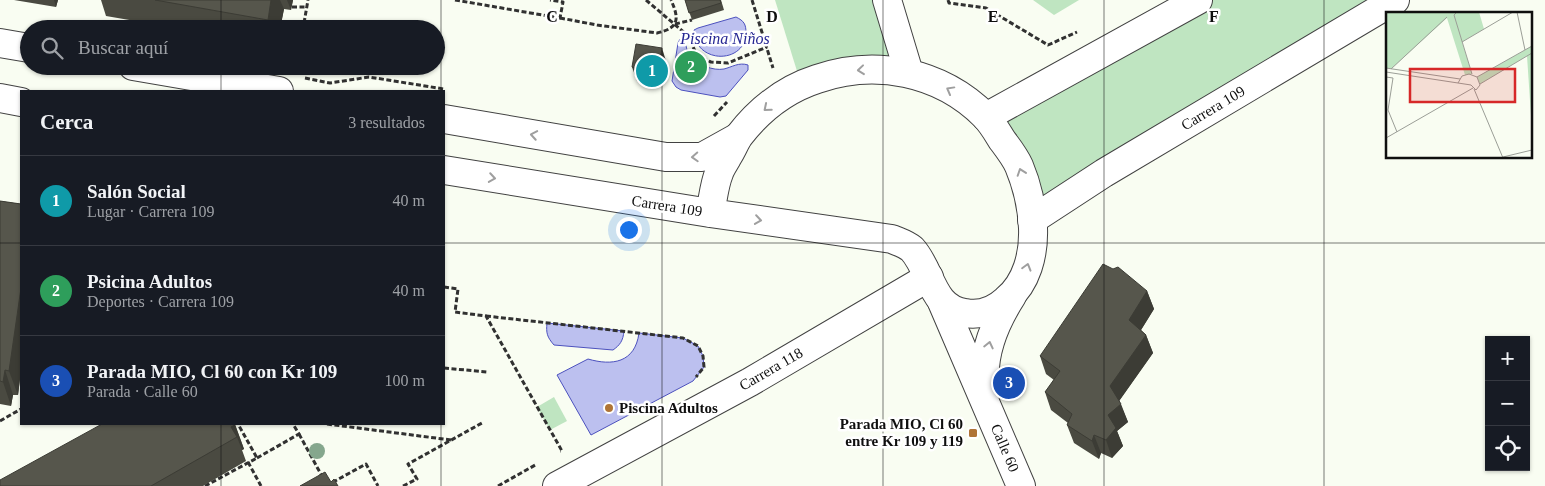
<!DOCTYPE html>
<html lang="es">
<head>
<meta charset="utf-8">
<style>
	:root { --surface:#171b24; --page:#20242c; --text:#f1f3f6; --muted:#9ea1a6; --line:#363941; --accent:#8c9099 }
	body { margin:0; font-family:"Times New Roman",serif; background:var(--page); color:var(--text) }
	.controls { position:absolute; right:15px; bottom:15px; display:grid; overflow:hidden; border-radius:0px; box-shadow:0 1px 4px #0004 }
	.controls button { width:45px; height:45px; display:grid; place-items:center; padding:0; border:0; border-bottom:1px solid var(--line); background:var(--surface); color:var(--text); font:25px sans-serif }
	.you { position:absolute; left:628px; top:229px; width:18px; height:18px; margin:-12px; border:4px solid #fff; border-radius:50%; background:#1a73e8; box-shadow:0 0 0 8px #1a73e833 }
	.badge { display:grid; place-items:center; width:32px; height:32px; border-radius:50%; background:var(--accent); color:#fff; font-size:16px; font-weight:700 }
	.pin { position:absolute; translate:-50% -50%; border:2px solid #fff; box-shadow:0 1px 5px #0006 }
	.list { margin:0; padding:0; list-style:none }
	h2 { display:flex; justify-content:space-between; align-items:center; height:65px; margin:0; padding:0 20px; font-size:21px }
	h2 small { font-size:16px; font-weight:400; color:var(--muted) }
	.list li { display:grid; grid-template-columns:32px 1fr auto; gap:15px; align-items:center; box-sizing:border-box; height:90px; padding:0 20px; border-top:1px solid var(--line) }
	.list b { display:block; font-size:19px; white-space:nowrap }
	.list p { margin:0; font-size:16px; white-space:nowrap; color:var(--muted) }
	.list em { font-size:16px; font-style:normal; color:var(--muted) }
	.icon { flex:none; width:28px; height:28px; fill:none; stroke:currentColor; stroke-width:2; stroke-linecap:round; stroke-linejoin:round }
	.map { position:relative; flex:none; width:1545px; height:486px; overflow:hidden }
	.search { position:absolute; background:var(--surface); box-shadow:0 1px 4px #0004; left:20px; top:20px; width:425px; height:55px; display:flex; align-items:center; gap:12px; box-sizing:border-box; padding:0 18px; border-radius:28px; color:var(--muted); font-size:19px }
	.panel { position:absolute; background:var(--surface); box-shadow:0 1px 4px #0004; left:20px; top:90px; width:425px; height:335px; border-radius:0px }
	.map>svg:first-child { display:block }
	.green { fill:#bfe5c1 }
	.water { fill:#bcc0ef; stroke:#4c51be }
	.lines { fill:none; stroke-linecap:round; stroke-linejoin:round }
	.minor-casing { stroke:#424242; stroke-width:30 }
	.path { stroke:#313131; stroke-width:3; stroke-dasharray:5 2.5; stroke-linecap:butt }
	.minor { stroke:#fff; stroke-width:28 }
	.tree { fill:#85a78d }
	.wall { fill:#4a4a41 }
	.shaded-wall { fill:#3c3c35 }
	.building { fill:#56564c; stroke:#3c3c35 }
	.oneway { stroke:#9f9f9f }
	.grid { fill:none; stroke:#0f0f0f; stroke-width:1; stroke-opacity:0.55 }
	.poi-dot { fill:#af7436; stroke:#fff; stroke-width:2 }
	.labels { text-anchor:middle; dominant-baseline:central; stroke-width:5; stroke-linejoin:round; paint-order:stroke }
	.street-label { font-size:15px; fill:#0f0f0f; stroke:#fff }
	.poi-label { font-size:15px; font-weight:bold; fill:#0f0f0f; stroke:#fff; text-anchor:start }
	.water-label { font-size:16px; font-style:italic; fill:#262793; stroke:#fff }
	.inset-road { fill:none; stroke:#9b9e97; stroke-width:1 }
	.view { fill:#d62828; fill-opacity:0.15; stroke:#d62828; stroke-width:2.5 }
	.inset-edge { fill:none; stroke:#0f0f0f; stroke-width:2.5 }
	.grid-label { font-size:16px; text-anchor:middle; font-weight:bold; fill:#0f0f0f; stroke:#fff; stroke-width:5; stroke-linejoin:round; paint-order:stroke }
</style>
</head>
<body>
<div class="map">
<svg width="1545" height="486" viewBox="0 0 1545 486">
	<rect width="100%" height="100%" fill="#f9fdf2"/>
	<g class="green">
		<path d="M 775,0 L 887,0 L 909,73 L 801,84 Z"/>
		<path d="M 1033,0 L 1079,0 L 1054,15 Z"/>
		<path d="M 1198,0 L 1395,0 L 1032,220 L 986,117 Z"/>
		<path d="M 554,397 L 567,421 L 550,430 L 537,407 Z"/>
	</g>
	<g class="water">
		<path d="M 736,17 C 744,21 746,24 746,33 C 745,65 694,64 694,30 L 698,28 Z"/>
		<path d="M 680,39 L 685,41 C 686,46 687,52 690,56 C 698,65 713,71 724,69 C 732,67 739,62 748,65 L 748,70 L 726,96 L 720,97 L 681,90 L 676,87 L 672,81 L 678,43 Z"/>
		<path d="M 547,323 L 624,331 C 623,341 620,345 613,350 L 554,345 C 547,337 546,333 547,323 Z"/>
		<path d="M 639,333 L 683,338 L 698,346 L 703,356 L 704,367 L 693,381 L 591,435 L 557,375 L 588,359 C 612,366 635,363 639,333 Z"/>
	</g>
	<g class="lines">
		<g class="minor-casing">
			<g id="minor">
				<path d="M 887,0 L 909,73"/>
				<path d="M 0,43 L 29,48"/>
				<path d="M 133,66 L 279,91"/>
				<path d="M 0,98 L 21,102"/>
				<path d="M 986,117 L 1198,0"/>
				<path d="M 444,119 L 666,157 L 702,157 L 738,137"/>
				<path d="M 444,170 L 710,213 L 892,239 C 899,242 906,244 912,249 C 932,271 931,308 965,313 C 980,316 995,310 1006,300 C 1027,283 1034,254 1033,228 C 1032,207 1027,185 1019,166 C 1015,157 1008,148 1002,140 C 997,132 992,123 985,116 C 940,71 875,59 817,79 C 786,89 759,110 739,136 C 735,142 732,150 728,156 C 725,162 721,167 719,173 C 714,185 713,200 710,213"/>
				<path d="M 1032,220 L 1104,173 L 1395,0"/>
				<path d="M 942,302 L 1021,486"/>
				<path d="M 986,392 C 980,357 994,324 1012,296"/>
				<path d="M 557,486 L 750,382 L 929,277"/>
			</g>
		</g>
		<g class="path">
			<path d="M 455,0 L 560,18 L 563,2 L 550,0"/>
			<path d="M 646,0 L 686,34 L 691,42 L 697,56 L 711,62 L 728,63 L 767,47"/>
			<path d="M 752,0 L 773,68"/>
			<path d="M 948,0 L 949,3 L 986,8 L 1048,45 L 1077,32"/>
			<path d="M 292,7 L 307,7"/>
			<path d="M 560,18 L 597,25 L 657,33 C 680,28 679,18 671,0"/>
			<path d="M 304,23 L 308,0"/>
			<path d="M 675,24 L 692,20"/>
			<path d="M 305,78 L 330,83 L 369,77 L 444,89"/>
			<path d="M 714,116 L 727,102"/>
			<path d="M 444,287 L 458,289 L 455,312 L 486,316 L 562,451 L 560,451"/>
			<path d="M 486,316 L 683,338 L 698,346 L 703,356 L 704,367 L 696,377"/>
			<path d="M 444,368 L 487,372"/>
			<path d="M 0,421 L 21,409"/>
			<path d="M 327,424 L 451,440"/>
			<path d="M 299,434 L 323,478"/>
			<path d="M 257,458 L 299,434 L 293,424"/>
			<path d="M 248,462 L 261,486"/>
			<path d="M 205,486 L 257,458 L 238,424"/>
			<path d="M 326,486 L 366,464 L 378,486"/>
			<path d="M 403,486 L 417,479 L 408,464 L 482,423"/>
			<path d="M 498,486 L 537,464"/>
		</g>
		<use href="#minor" class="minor"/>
	</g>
	<circle class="tree" cx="317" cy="451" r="8"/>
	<g class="wall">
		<path d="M 14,0 L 58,0 L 56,7 Z"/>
		<path d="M 101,0 L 293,0 L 291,10 L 284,9 L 280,29 L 182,29 L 106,16 Z"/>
		<path d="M 685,0 L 721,0 L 724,10 L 692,20 Z"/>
		<path d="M 666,61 L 663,85 L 637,81 L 632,67 Z"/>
		<path d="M 0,201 L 21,204 L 21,371 L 18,395 L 13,395 L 11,406 L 0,404 Z"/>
		<path d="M 1147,291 L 1154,309 L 1141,330 L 1146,335 L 1153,353 L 1119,401 L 1128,422 L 1117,431 L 1123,446 L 1112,458 L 1101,453 L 1099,459 L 1074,443 L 1067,425 L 1068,423 L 1051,410 L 1045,392 L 1054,380 L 1046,374 L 1040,356 Z"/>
		<path d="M 235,424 L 244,449 L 242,450 L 246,461 L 203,486 L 0,486 Z"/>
	</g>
	<g class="shaded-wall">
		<path d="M 54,0 L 58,0 L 56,7 Z"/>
		<path d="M 271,0 L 280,0 L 284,9 L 280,29 L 271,29 L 268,20 Z"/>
		<path d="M 287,0 L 293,0 L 291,10 Z"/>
		<path d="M 662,48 L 666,61 L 663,85 L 658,72 Z"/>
		<path d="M 21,288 L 21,371 L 18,395 L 9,371 Z"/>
		<path d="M 1147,291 L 1154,309 L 1136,338 L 1129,320 Z"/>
		<path d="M 1146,335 L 1153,353 L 1117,404 L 1110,386 Z"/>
		<path d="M 5,370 L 13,395 L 11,406 L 3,382 Z"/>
		<path d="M 1121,404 L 1128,422 L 1117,431 L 1123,446 L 1112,458 L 1106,440 L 1108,415 Z"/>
		<path d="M 235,425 L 244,449 L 242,450 L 237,437 L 231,427 Z"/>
		<path d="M 1094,435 L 1101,453 L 1099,459 L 1092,441 Z"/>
	</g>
	<g class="building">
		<path d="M 155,0 L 271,0 L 268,20 Z"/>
		<path d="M 685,0 L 720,0 L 721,3 L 689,13 Z"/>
		<path d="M 636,44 L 662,48 L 658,72 L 632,67 Z"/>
		<path d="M 0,201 L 21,204 L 21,288 L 9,371 L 5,370 L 3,382 L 0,381 Z"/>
		<path d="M 1103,264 L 1113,269 L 1118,267 L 1147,291 L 1129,320 L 1146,335 L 1110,386 L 1121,404 L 1108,415 L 1116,428 L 1106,440 L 1094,435 L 1092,441 L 1067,425 L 1072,414 L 1045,392 L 1060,371 L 1040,356 Z"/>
		<path d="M 102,424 L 235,424 L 235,425 L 231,427 L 237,437 L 151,486 L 0,486 L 0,480 Z"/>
		<path d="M 325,472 L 331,482 L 334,479 L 338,486 L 300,486 Z"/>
	</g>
	<defs><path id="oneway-chevron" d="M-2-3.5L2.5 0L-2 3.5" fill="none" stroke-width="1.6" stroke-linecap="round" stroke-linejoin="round" transform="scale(1.25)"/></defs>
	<g class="oneway">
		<use href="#oneway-chevron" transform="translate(861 70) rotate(174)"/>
		<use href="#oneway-chevron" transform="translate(950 90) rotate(-151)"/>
		<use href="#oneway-chevron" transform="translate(767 108) rotate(140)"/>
		<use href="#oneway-chevron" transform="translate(534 135) rotate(-170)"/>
		<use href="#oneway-chevron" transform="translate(695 157) rotate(177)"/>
		<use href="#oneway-chevron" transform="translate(1021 172) rotate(-109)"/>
		<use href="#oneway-chevron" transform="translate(492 178) rotate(9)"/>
		<use href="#oneway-chevron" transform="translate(758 220) rotate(8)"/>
		<use href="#oneway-chevron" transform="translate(1027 267) rotate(-74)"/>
		<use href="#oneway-chevron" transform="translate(989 345) rotate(-77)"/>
	</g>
	<path class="grid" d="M 221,0 L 221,29M 441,0 L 441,91M 662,0 L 662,486M 883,0 L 883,486M 1104,0 L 1104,486M 1324,0 L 1324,486M 221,66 L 221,91M 0,243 L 21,243M 444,243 L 1545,243M 221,424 L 221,486M 441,424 L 441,486"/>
	<g class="poi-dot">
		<circle cx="609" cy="408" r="5"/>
		<rect x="968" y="428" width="10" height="10" rx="2.5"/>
	</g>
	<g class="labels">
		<g class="street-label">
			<text transform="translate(1213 108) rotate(-31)">Carrera 109</text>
			<text transform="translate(667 206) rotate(9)">Carrera 109</text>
			<text transform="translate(771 369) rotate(-30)">Carrera 118</text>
			<text transform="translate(1005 448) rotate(67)">Calle 60</text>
		</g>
		<g class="poi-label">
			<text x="619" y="408">Piscina Adultos</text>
			<text x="963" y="424" text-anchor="end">Parada MIO, Cl 60<tspan x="963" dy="17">entre Kr 109 y 119</tspan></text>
		</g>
		<g class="water-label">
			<text x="725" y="38">Piscina Niños</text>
		</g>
	</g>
	<g transform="translate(1386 12)">
		<rect width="146" height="146" fill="#f9fdf2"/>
		<path d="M 0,0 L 93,0 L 98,17 L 76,30 L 86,62 L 79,63 L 61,6 L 5,57 L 0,56 ZM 146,34 L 146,119 L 141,44 L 94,72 L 91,65 Z" fill="#bfe5c1"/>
		<path class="inset-road" d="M 71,0 L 68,3 L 86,62M 131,0 L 139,38M 76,30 L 127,0M 0,56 L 74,67M 5,57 L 61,5M 0,60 L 72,71 L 85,73 L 90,78 L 94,73 L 91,65 L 83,62 L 76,64 L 72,71M 0,65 L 7,66 L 2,98 L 11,120M 91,65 L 146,34M 94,72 L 146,41M 88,77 L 117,146M 0,126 L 87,76M 117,145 L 146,138"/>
		<path class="view" d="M 24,57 L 129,57 L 129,90 L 24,90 Z"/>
		<rect width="146" height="146" class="inset-edge"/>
	</g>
	<g class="grid-label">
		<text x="552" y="22">C</text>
		<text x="772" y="22">D</text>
		<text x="993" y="22">E</text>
		<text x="1214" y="22">F</text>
	</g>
</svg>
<div class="controls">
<button>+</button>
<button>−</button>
<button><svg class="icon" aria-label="locate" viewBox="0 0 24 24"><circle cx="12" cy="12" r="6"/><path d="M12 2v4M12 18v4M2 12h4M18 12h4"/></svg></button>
</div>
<div class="you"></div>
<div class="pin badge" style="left:652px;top:71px;background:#0f9aa8">1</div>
<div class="pin badge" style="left:691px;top:67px;background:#2e9e5b">2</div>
<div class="pin badge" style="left:1009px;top:383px;background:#1a4fb4">3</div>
<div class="search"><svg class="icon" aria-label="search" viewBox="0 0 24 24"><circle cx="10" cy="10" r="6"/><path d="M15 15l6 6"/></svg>Buscar aquí</div>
<section class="panel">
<h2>Cerca<small>3 resultados</small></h2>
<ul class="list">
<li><span class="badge" style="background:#0f9aa8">1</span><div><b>Salón Social</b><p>Lugar · Carrera 109</p></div><em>40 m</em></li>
<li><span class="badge" style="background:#2e9e5b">2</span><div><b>Psicina Adultos</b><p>Deportes · Carrera 109</p></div><em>40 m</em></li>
<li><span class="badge" style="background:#1a4fb4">3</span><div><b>Parada MIO, Cl 60 con Kr 109</b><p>Parada · Calle 60</p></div><em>100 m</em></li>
</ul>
</section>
</div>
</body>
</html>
